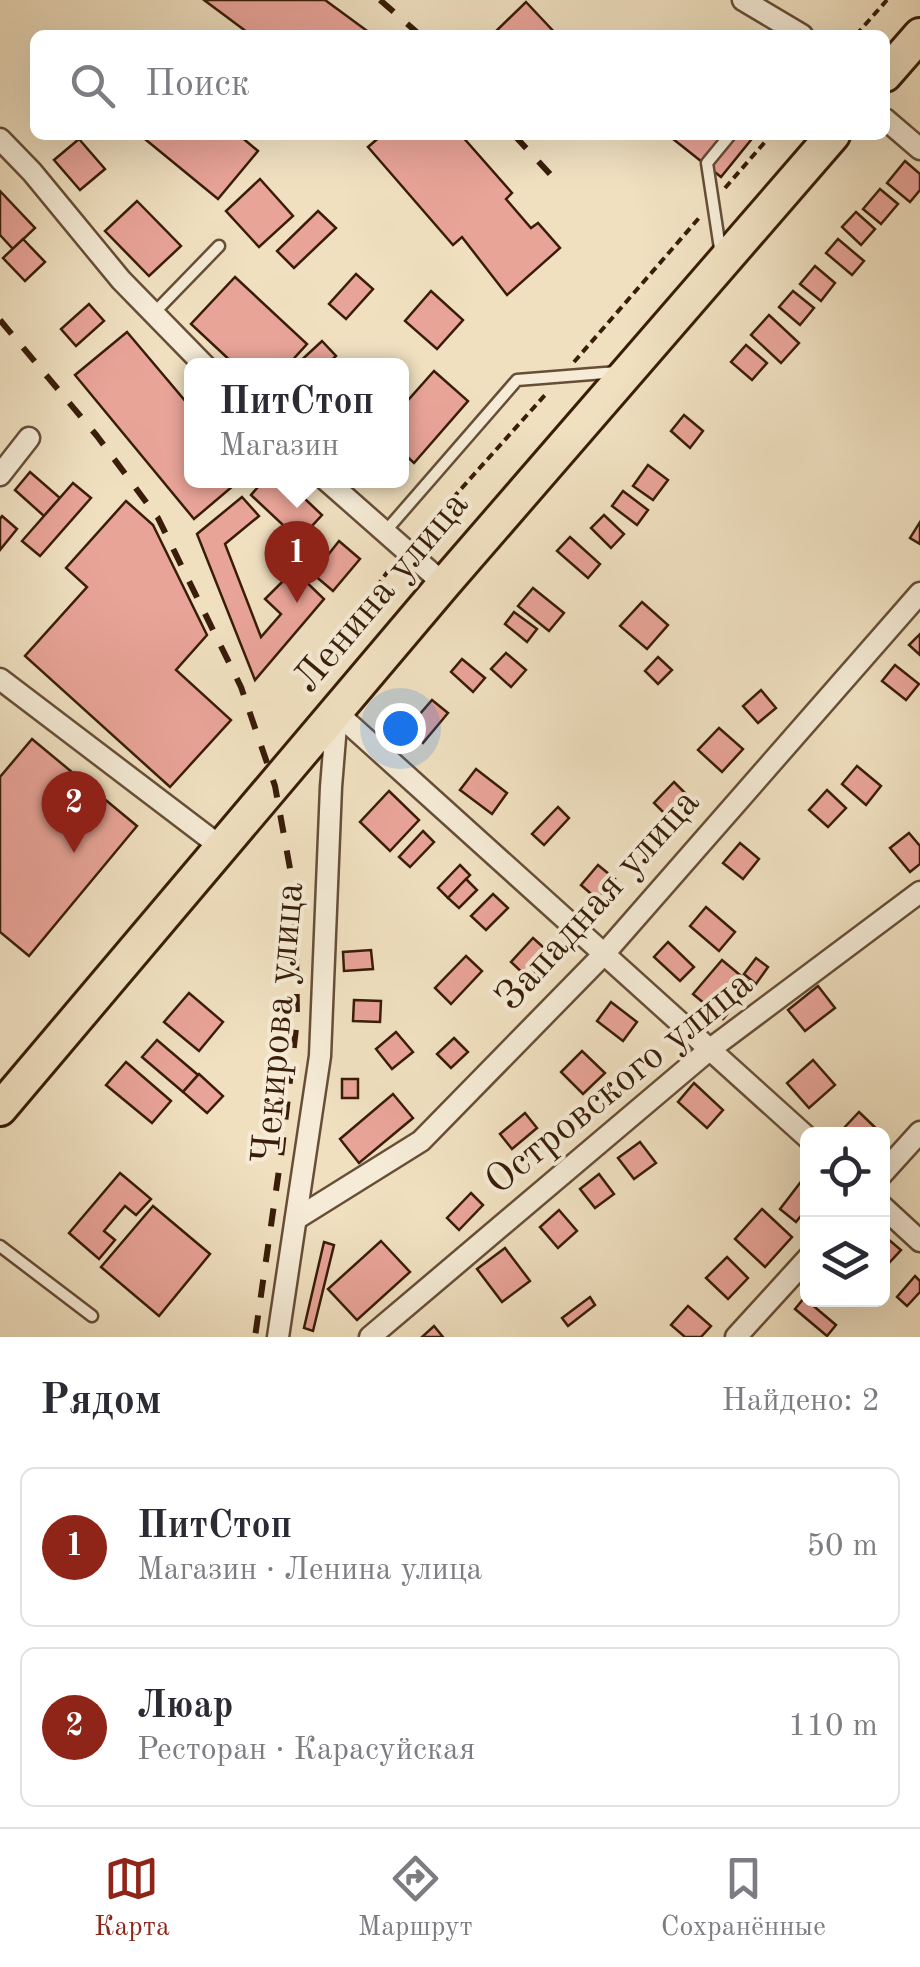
<!DOCTYPE html>
<html lang="ru">
<head>
<meta charset="utf-8">
<style>
	:root { --surface:#fff; --page:#f7f7f7; --text:#2b2b33; --muted:#7c7c81; --line:#e1e1e2; --accent:#8f2418 }
	body { margin:0; font-family:"Old Standard TT",serif; background:var(--page); color:var(--text) }
	.controls { position:absolute; right:30px; bottom:30px; display:grid; overflow:hidden; border-radius:15px; box-shadow:0 10px 40px #0002 }
	.controls button { width:90px; height:90px; display:grid; place-items:center; padding:0; border:0; border-bottom:2px solid var(--line); background:var(--surface); color:var(--text); font:50px sans-serif }
	.you { position:absolute; left:400px; top:728px; width:35px; height:35px; margin:-25px; border:8px solid #fff; border-radius:50%; background:#1a73e8; box-shadow:0 0 0 15px #1a73e833 }
	.badge { display:grid; place-items:center; width:65px; height:65px; border-radius:50%; background:var(--accent); color:#fff; font-size:32px; font-weight:700 }
	.pin { position:absolute; translate:-50% -82px; filter:drop-shadow(0 2px 5px #0008) }
	.pin::after { content:''; position:absolute; top:52px; width:35px; height:30px; background:inherit; clip-path:polygon(0 0,100% 0,50% 100%) }
	.popup { position:absolute; left:184px; top:358px; width:225px; height:130px; box-sizing:border-box; display:grid; place-content:center; border-radius:15px; background:var(--surface); filter:drop-shadow(0 2px 8px #0005); font-size:32px; white-space:nowrap; color:var(--muted) }
	.popup b { font-size:38px; color:var(--text) }
	.popup::after { content:''; position:absolute; left:50%; top:100%; margin-left:-20px; border:20px solid transparent; border-top-color:var(--surface) }
	.list { margin:0; padding:0; list-style:none }
	h2 { display:flex; justify-content:space-between; align-items:center; height:130px; margin:0; padding:0 40px; font-size:42px }
	h2 small { font-size:32px; font-weight:400; color:var(--muted) }
	.list li { display:grid; grid-template-columns:65px 1fr auto; gap:30px; align-items:center; box-sizing:border-box; height:160px; margin:0 20px 20px; padding:0 20px; border:2px solid var(--line); border-radius:15px }
	.list b { display:block; font-size:38px; white-space:nowrap }
	.list p { margin:0; font-size:32px; white-space:nowrap; color:var(--muted) }
	.list em { font-size:32px; font-style:normal; color:var(--muted) }
	.icon { flex:none; width:55px; height:55px; fill:none; stroke:currentColor; stroke-width:2; stroke-linecap:round; stroke-linejoin:round }
	.map { position:relative; flex:none; width:920px; height:1337px; overflow:hidden }
	.search { position:absolute; background:var(--surface); box-shadow:0 10px 40px #0002; left:30px; right:30px; top:30px; height:110px; display:flex; align-items:center; gap:25px; box-sizing:border-box; padding:0 35px; border-radius:15px; color:var(--muted); font-size:38px }
	.sheet { height:490px; background:var(--surface) }
	nav { display:flex; justify-content:space-around; align-items:center; box-sizing:border-box; height:140px; border-top:2px solid var(--line); background:var(--surface); font-size:28px; color:var(--muted) }
	nav a { display:grid; justify-items:center; gap:5px }
	nav .on { color:var(--accent) }
	.map>svg:first-child { display:block }
	.building { fill:#e9a498; stroke:#391d09; stroke-width:2.5 }
	.lines { fill:none; stroke-linecap:round; stroke-linejoin:round }
	.lane-casing { stroke:#674e37; stroke-width:15 }
	.street-casing { stroke:#674e37; stroke-width:25 }
	.primary-casing { stroke:#391d09; stroke-width:38 }
	.path { stroke:#391d09; stroke-width:4; stroke-dasharray:8 5; stroke-linecap:butt }
	.lane { stroke:#f5ebd6; stroke-width:10 }
	.street { stroke:#f5ebd6; stroke-width:20 }
	.primary { stroke:#f0e0c0; stroke-width:32 }
	.rail { stroke:#391d09; stroke-width:6; stroke-dasharray:18 18; stroke-linecap:butt }
	.labels { text-anchor:middle; dominant-baseline:central; stroke-width:8; stroke-linejoin:round; paint-order:stroke }
	.street-label { font-size:40px; fill:#391d09; stroke:#f5ebd6 }
</style>
</head>
<body>
<div class="map">
<svg width="920" height="1337" viewBox="0 0 920 1337">
	<rect width="100%" height="100%" fill="#f0e0c0"/>
	<filter id="stains"><feTurbulence type="fractalNoise" baseFrequency=".002" numOctaves="4"/><feColorMatrix values="0 0 0 0 .2 0 0 0 0 .09 0 0 0 0 .02 0 0 0 .5 -.17"/></filter>
	<radialGradient id="worn" r=".72"><stop offset=".6" stop-color="#630" stop-opacity="0"/><stop offset="1" stop-color="#630" stop-opacity=".3"/></radialGradient>
	<g class="building">
		<path d="M 204,0 L 325,0 L 370,33 L 251,35 Z"/>
		<path d="M 526,2 L 557,35 L 492,35 Z"/>
		<path d="M 140,135 L 239,135 L 258,151 L 218,199 Z"/>
		<path d="M 382,135 L 461,135 L 512,193 L 506,199 L 531,228 L 538,223 L 560,248 L 507,295 L 462,237 L 453,245 L 368,147 Z"/>
		<path d="M 668,135 L 755,135 L 721,177 Z"/>
		<path d="M 79,139 L 105,169 L 80,190 L 54,160 Z"/>
		<path d="M 905,161 L 920,174 L 920,190 L 910,202 L 887,183 Z"/>
		<path d="M 260,179 L 293,216 L 259,247 L 226,211 Z"/>
		<path d="M 880,189 L 898,204 L 881,224 L 863,209 Z"/>
		<path d="M 0,191 L 35,228 L 13,249 L 0,235 Z"/>
		<path d="M 137,201 L 181,246 L 149,276 L 105,231 Z"/>
		<path d="M 318,211 L 336,228 L 294,268 L 277,251 Z"/>
		<path d="M 856,212 L 875,229 L 861,245 L 842,227 Z"/>
		<path d="M 23,239 L 45,262 L 25,281 L 3,258 Z"/>
		<path d="M 838,239 L 864,261 L 852,275 L 826,253 Z"/>
		<path d="M 815,266 L 835,283 L 821,301 L 800,284 Z"/>
		<path d="M 356,274 L 373,289 L 346,319 L 329,304 Z"/>
		<path d="M 235,277 L 307,344 L 287,366 L 236,366 L 191,324 Z"/>
		<path d="M 431,291 L 463,320 L 437,349 L 405,321 Z"/>
		<path d="M 793,291 L 814,308 L 800,325 L 779,307 Z"/>
		<path d="M 89,304 L 104,321 L 76,346 L 61,329 Z"/>
		<path d="M 769,315 L 799,343 L 781,363 L 751,335 Z"/>
		<path d="M 127,332 L 192,409 L 192,480 L 240,480 L 194,519 L 75,375 Z"/>
		<path d="M 322,341 L 336,356 L 325,366 L 295,366 Z"/>
		<path d="M 746,345 L 767,363 L 752,380 L 731,362 Z"/>
		<path d="M 434,371 L 468,401 L 414,463 L 402,452 L 402,407 Z"/>
		<path d="M 684,415 L 703,431 L 690,448 L 671,431 Z"/>
		<path d="M 648,465 L 668,480 L 653,500 L 633,486 Z"/>
		<path d="M 30,472 L 60,498 L 44,516 L 15,490 Z"/>
		<path d="M 264,480 L 285,480 L 322,515 L 299,540 L 251,495 Z"/>
		<path d="M 73,483 L 91,498 L 40,556 L 22,541 Z"/>
		<path d="M 623,491 L 648,510 L 637,525 L 612,506 Z"/>
		<path d="M 242,497 L 259,516 L 225,544 L 261,637 L 281,614 L 265,599 L 294,570 L 324,599 L 255,680 L 197,534 Z"/>
		<path d="M 126,501 L 153,525 L 207,635 L 176,670 L 231,720 L 170,787 L 25,656 L 87,587 L 66,568 Z"/>
		<path d="M 604,515 L 624,534 L 611,548 L 591,528 Z"/>
		<path d="M 2,516 L 17,529 L 0,550 L 0,519 Z"/>
		<path d="M 920,522 L 920,544 L 910,538 Z"/>
		<path d="M 570,537 L 600,564 L 588,578 L 557,551 Z"/>
		<path d="M 339,541 L 360,559 L 333,591 L 313,574 Z"/>
		<path d="M 533,588 L 564,613 L 549,631 L 518,606 Z"/>
		<path d="M 642,602 L 668,625 L 647,649 L 620,626 Z"/>
		<path d="M 514,612 L 537,629 L 527,642 L 505,624 Z"/>
		<path d="M 920,634 L 920,655 L 909,645 Z"/>
		<path d="M 506,653 L 526,670 L 511,687 L 491,669 Z"/>
		<path d="M 658,657 L 672,670 L 658,684 L 645,671 Z"/>
		<path d="M 462,659 L 485,678 L 473,692 L 451,672 Z"/>
		<path d="M 895,665 L 919,684 L 906,700 L 882,681 Z"/>
		<path d="M 761,690 L 776,708 L 758,723 L 743,706 Z"/>
		<path d="M 432,700 L 448,713 L 423,743 L 407,729 Z"/>
		<path d="M 719,728 L 743,749 L 722,772 L 698,750 Z"/>
		<path d="M 32,739 L 137,826 L 29,956 L 0,932 L 0,777 Z"/>
		<path d="M 857,766 L 881,786 L 866,805 L 842,784 Z"/>
		<path d="M 476,769 L 507,793 L 492,814 L 460,790 Z"/>
		<path d="M 674,782 L 695,803 L 674,823 L 654,803 Z"/>
		<path d="M 827,790 L 846,808 L 828,827 L 809,810 Z"/>
		<path d="M 389,791 L 419,820 L 390,851 L 360,822 Z"/>
		<path d="M 558,807 L 569,818 L 544,845 L 532,834 Z"/>
		<path d="M 423,831 L 434,842 L 410,867 L 399,857 Z"/>
		<path d="M 909,833 L 920,846 L 920,864 L 910,872 L 890,848 Z"/>
		<path d="M 740,843 L 759,859 L 743,879 L 723,863 Z"/>
		<path d="M 460,865 L 470,875 L 448,898 L 438,888 Z"/>
		<path d="M 598,865 L 615,879 L 597,899 L 581,885 Z"/>
		<path d="M 466,879 L 477,890 L 459,908 L 448,898 Z"/>
		<path d="M 493,894 L 508,908 L 486,930 L 471,916 Z"/>
		<path d="M 706,907 L 735,932 L 719,951 L 690,926 Z"/>
		<path d="M 533,938 L 552,955 L 529,979 L 511,962 Z"/>
		<path d="M 668,942 L 694,967 L 680,981 L 654,957 Z"/>
		<path d="M 371,950 L 373,969 L 344,971 L 343,952 Z"/>
		<path d="M 466,956 L 482,971 L 451,1004 L 435,988 Z"/>
		<path d="M 756,958 L 768,967 L 756,984 L 744,974 Z"/>
		<path d="M 722,960 L 752,985 L 723,1019 L 693,994 Z"/>
		<path d="M 818,986 L 835,1008 L 805,1031 L 788,1010 Z"/>
		<path d="M 189,993 L 223,1022 L 199,1051 L 164,1022 Z"/>
		<path d="M 354,1000 L 381,1001 L 380,1022 L 353,1021 Z"/>
		<path d="M 611,1002 L 637,1022 L 623,1041 L 597,1021 Z"/>
		<path d="M 396,1032 L 413,1052 L 392,1069 L 376,1049 Z"/>
		<path d="M 454,1038 L 468,1052 L 451,1068 L 437,1054 Z"/>
		<path d="M 157,1040 L 198,1075 L 183,1092 L 142,1057 Z"/>
		<path d="M 582,1051 L 605,1073 L 583,1094 L 561,1072 Z"/>
		<path d="M 813,1060 L 835,1085 L 809,1108 L 787,1083 Z"/>
		<path d="M 126,1062 L 171,1101 L 152,1123 L 106,1085 Z"/>
		<path d="M 199,1074 L 223,1096 L 207,1113 L 183,1092 Z"/>
		<path d="M 617,1078 L 627,1090 L 606,1108 L 596,1095 Z"/>
		<rect x="342" y="1079" width="16" height="19"/>
		<path d="M 694,1083 L 723,1110 L 707,1128 L 678,1102 Z"/>
		<path d="M 393,1094 L 413,1118 L 359,1163 L 340,1139 Z"/>
		<path d="M 859,1112 L 884,1136 L 882,1137 L 882,1134 L 847,1134 L 842,1130 Z"/>
		<path d="M 525,1113 L 537,1128 L 512,1149 L 500,1134 Z"/>
		<path d="M 640,1142 L 656,1163 L 634,1179 L 618,1158 Z"/>
		<path d="M 120,1173 L 151,1199 L 136,1215 L 125,1206 L 104,1231 L 115,1240 L 99,1259 L 69,1233 Z"/>
		<path d="M 599,1174 L 614,1194 L 595,1208 L 580,1189 Z"/>
		<path d="M 800,1183 L 808,1188 L 808,1207 L 796,1222 L 780,1209 Z"/>
		<path d="M 471,1193 L 483,1205 L 459,1230 L 447,1218 Z"/>
		<path d="M 153,1206 L 210,1254 L 159,1316 L 101,1267 Z"/>
		<path d="M 762,1209 L 792,1237 L 765,1267 L 735,1239 Z"/>
		<path d="M 559,1210 L 577,1231 L 558,1248 L 540,1227 Z"/>
		<path d="M 882,1234 L 901,1250 L 888,1264 L 882,1259 Z"/>
		<path d="M 381,1241 L 410,1272 L 357,1320 L 328,1289 Z"/>
		<path d="M 324,1242 L 334,1245 L 313,1331 L 304,1328 Z"/>
		<path d="M 505,1248 L 530,1281 L 502,1302 L 477,1269 Z"/>
		<path d="M 727,1257 L 748,1278 L 728,1299 L 706,1278 Z"/>
		<path d="M 915,1276 L 920,1281 L 920,1292 L 907,1306 L 897,1297 Z"/>
		<path d="M 590,1297 L 595,1305 L 568,1326 L 562,1318 Z"/>
		<path d="M 804,1298 L 836,1325 L 827,1336 L 795,1309 Z"/>
		<path d="M 688,1306 L 711,1326 L 701,1337 L 685,1337 L 671,1325 Z"/>
		<path d="M 434,1326 L 443,1337 L 422,1337 Z"/>
	</g>
	<g class="lines">
		<g class="lane-casing">
			<g id="lane">
				<path d="M 721,255 L 707,163 L 730,135"/>
				<path d="M 154,313 L 219,246"/>
				<path d="M 384,533 L 517,380 L 617,372"/>
				<path d="M 0,1246 L 92,1316"/>
			</g>
		</g>
		<g class="street-casing">
			<g id="street">
				<path d="M 743,0 L 802,35"/>
				<path d="M 885,119 L 920,149"/>
				<path d="M 0,139 L 32,172 L 121,280 L 205,366"/>
				<path d="M 0,475 L 29,438"/>
				<path d="M 326,480 L 444,584"/>
				<path d="M 0,679 L 221,847"/>
				<path d="M 337,713 L 808,1138"/>
				<path d="M 882,1174 L 920,1132"/>
				<path d="M 882,1206 L 920,1241"/>
				<path d="M 296,1219 L 421,1141 L 604,954 L 920,593"/>
				<path d="M 278,1337 L 320,1056 L 331,787 L 337,713"/>
				<path d="M 370,1337 L 709,1050 L 920,892"/>
				<path d="M 736,1337 L 808,1258"/>
			</g>
		</g>
		<g class="primary-casing">
			<g id="primary">
				<path d="M 885,75 L 920,35"/>
				<path d="M 0,1109 L 444,584 L 833,135"/>
			</g>
		</g>
		<g class="path">
			<path d="M 856,35 L 887,0"/>
			<path d="M 725,188 L 771,135"/>
			<path d="M 574,362 L 699,218"/>
			<path d="M 418,537 L 545,395"/>
			<path d="M 361,608 L 391,567"/>
		</g>
		<use href="#lane" class="lane"/>
		<use href="#street" class="street"/>
		<use href="#primary" class="primary"/>
		<g class="rail">
			<path d="M 380,0 L 420,35"/>
			<path d="M 514,135 L 550,174"/>
			<path d="M 0,320 L 97,436 L 158,518 L 241,687 L 275,786 L 291,874 L 296,945 L 297,1020 L 282,1149 L 255,1337"/>
		</g>
	</g>
	<g class="labels">
		<g class="street-label">
			<text transform="translate(382 593) rotate(-50)">Ленина улица</text>
			<text transform="translate(599 901) rotate(-48)">Западная улица</text>
			<text transform="translate(280 1023) rotate(-85)">Чекирова улица</text>
			<text transform="translate(620 1084) rotate(-39)">Островского улица</text>
		</g>
	</g>
	<rect width="100%" height="100%" filter="url(#stains)"/>
	<rect width="100%" height="100%" fill="url(#worn)"/>
</svg>
<div class="controls">
<button><svg class="icon" aria-label="locate" viewBox="0 0 24 24"><circle cx="12" cy="12" r="6"/><path d="M12 2v4M12 18v4M2 12h4M18 12h4"/></svg></button>
<button><svg class="icon" aria-label="layers" viewBox="0 0 24 24"><path d="M12 4l9 5-9 5-9-5zM3 14l9 5 9-5"/></svg></button>
</div>
<div class="you"></div>
<div class="pin badge" style="left:297px;top:603px">1</div>
<div class="popup"><b>ПитСтоп</b>Магазин</div>
<div class="pin badge" style="left:74px;top:853px">2</div>
<div class="search"><svg class="icon" aria-label="search" viewBox="0 0 24 24"><circle cx="10" cy="10" r="6"/><path d="M15 15l6 6"/></svg>Поиск</div>
</div>
<section class="sheet">
<h2>Рядом<small>Найдено: 2</small></h2>
<ul class="list">
<li><span class="badge">1</span><div><b>ПитСтоп</b><p>Магазин · Ленина улица</p></div><em>50 m</em></li>
<li><span class="badge">2</span><div><b>Люар</b><p>Ресторан · Карасуйская</p></div><em>110 m</em></li>
</ul>
</section>
<nav>
<a class="on"><svg class="icon" aria-label="map" viewBox="0 0 24 24"><path d="M3 6l6-2 6 2 6-2v14l-6 2-6-2-6 2zM9 4v14M15 6v14"/></svg>Карта</a>
<a><svg class="icon" aria-label="directions" viewBox="0 0 24 24"><path d="M12 3l9 9-9 9-9-9zM9 14v-3h6M13 9l2 2-2 2"/></svg>Маршрут</a>
<a><svg class="icon" aria-label="saved" viewBox="0 0 24 24"><path d="M7 4h10v16l-5-4-5 4z"/></svg>Сохранённые</a>
</nav>
</body>
</html>
